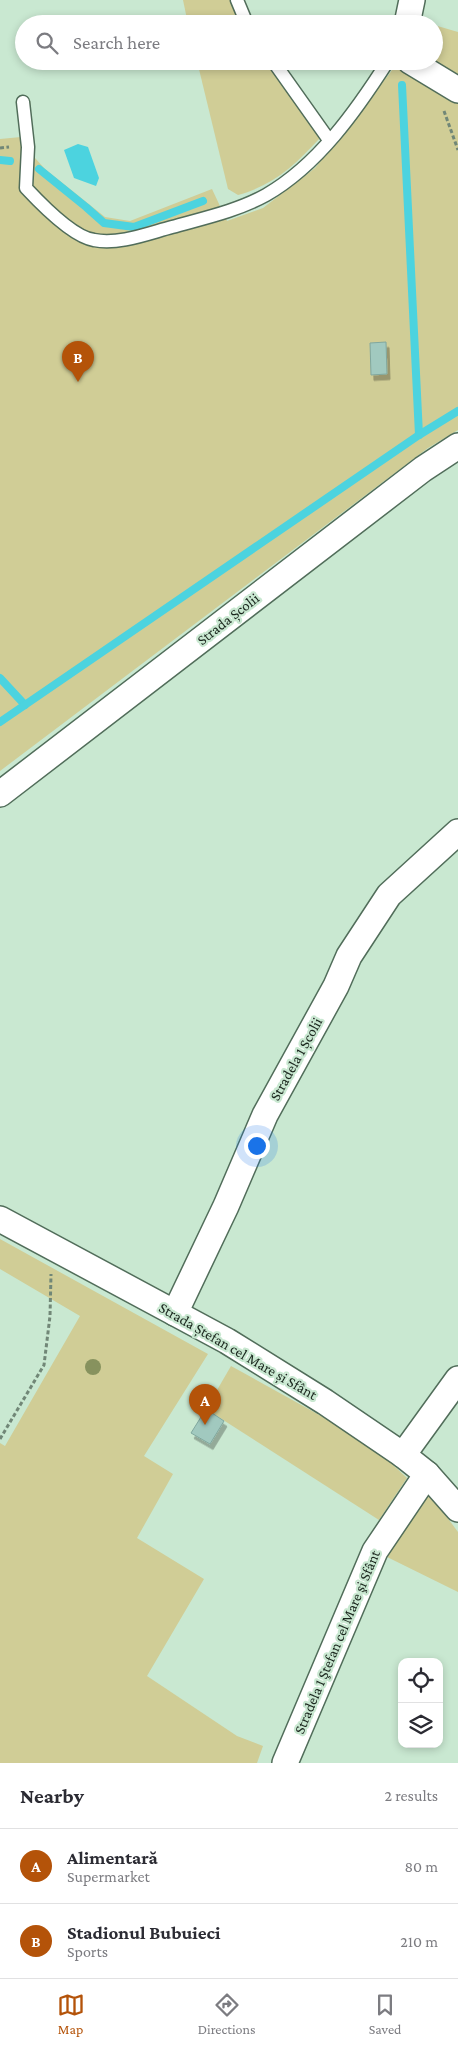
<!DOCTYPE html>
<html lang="en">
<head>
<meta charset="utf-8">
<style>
	:root { --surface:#fff; --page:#f2f2f3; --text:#2b2b33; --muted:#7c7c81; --line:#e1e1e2; --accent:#b45309 }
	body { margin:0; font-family:"Crimson Pro",serif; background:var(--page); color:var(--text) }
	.controls { position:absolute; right:15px; bottom:15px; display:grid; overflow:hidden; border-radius:10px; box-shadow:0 2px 8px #0003 }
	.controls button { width:45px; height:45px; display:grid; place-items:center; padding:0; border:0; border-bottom:1px solid var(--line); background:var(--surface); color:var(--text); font:25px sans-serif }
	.you { position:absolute; left:256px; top:1145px; width:18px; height:18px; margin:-12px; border:4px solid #fff; border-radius:50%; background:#1a73e8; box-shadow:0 0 0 8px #1a73e833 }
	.badge { display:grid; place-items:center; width:32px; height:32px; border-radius:50%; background:var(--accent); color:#fff; font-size:16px; font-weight:700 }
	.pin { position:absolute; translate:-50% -41px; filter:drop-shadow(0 1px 2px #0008) }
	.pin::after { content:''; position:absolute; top:26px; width:18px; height:15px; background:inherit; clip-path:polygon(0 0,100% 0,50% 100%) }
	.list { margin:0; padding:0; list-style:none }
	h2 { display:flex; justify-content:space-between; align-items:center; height:65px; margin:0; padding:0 20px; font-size:21px }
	h2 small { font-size:16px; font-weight:400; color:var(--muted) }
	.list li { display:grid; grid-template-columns:32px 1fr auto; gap:15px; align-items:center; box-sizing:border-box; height:75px; padding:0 20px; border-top:1px solid var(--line) }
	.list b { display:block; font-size:19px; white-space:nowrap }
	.list p { margin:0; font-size:16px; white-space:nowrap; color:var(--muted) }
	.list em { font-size:16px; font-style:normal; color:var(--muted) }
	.icon { flex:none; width:28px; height:28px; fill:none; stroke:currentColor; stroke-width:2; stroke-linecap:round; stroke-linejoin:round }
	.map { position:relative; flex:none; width:458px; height:1763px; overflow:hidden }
	.search { position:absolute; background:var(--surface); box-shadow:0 2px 8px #0003; left:15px; right:15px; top:15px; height:55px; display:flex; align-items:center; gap:12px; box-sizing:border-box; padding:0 18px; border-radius:28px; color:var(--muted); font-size:19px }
	.sheet { height:215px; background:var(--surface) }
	nav { display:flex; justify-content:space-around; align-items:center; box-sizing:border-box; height:70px; border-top:1px solid var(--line); background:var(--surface); font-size:14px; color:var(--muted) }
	nav a { display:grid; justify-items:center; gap:2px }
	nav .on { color:var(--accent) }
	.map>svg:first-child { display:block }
	.green { fill:#d0cd96 }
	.water { fill:#4cd3df }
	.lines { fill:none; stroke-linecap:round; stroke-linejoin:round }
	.stream { stroke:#4cd3df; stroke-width:8 }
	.building { fill:#a1c9bf; stroke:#80a79e; filter:url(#shadow) }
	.lane-casing { stroke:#516d5a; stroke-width:15 }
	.street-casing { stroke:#516d5a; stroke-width:28 }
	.path { stroke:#718777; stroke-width:3; stroke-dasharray:4 2.5; stroke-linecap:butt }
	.lane { stroke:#fff; stroke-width:12 }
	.street { stroke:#fff; stroke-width:25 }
	.tree { fill:#87925e }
	.labels { text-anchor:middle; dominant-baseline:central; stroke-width:4.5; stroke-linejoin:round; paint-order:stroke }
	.street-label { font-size:15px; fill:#1b271e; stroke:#c9e8d1 }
</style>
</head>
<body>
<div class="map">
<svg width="458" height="1763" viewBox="0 0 458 1763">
	<defs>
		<filter id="shadow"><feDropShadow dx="3" dy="5.5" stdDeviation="0" flood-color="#0004"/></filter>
	</defs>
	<rect width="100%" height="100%" fill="#c9e8d1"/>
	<g class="green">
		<path d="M 183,0 L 231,0 L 241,24 L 188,24 Z"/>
		<path d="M 434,25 L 458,32 L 458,83 L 434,61 Z"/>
		<path d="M 197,61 L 266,61 L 320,138 C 295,165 274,185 238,195 L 228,189 Z"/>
		<path d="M 397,62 L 458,98 L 458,430 L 428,448 L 0,771 L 0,139 L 21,137 L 16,101 L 30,100 L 35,158 L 45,169 L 105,217 L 130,221 L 212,189 L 227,221 L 263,208 L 315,168 L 390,73 Z"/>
		<path d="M 0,1239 L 208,1354 L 144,1456 L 173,1474 L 137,1538 L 204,1579 L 147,1676 L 237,1736 L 263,1746 L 257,1763 L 0,1763 L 0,1443 L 5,1446 L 80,1316 L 0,1269 Z"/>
		<path d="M 231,1366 L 332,1422 L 377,1450 L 407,1478 L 379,1520 L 206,1409 Z"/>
		<path d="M 429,1493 L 458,1532 L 458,1592 L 385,1556 Z"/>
	</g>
	<path class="water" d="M 78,144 L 88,147 L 99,178 L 96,186 L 74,178 L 64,150 Z"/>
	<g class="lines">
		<g class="stream">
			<path d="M 402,85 L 419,435"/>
			<path d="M 0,160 L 10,161"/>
			<path d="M 39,169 L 86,207 L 104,223 L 134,227 L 203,201"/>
			<path d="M 0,678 L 25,705"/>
			<path d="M 0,722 L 419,435 L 458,411"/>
		</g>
	</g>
	<g class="building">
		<path d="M 386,342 L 387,374 L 371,375 L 370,343 Z"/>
		<path d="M 206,1409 L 224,1421 L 210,1444 L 191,1433 Z"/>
	</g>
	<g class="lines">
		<g class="lane-casing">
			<g id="lane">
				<path d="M 237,0 L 247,24"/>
				<path d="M 273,61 L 329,140"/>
				<path d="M 23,102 L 28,147 L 26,188 C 40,203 73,237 94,240 C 119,245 149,233 172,227 C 204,218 237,211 266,195 C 318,165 356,111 388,61"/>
			</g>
		</g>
		<g class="street-casing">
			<g id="street">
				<path d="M 407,24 L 412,0"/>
				<path d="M 410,61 L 458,90"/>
				<path d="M 0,794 L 423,469 L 458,446"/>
				<path d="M 0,1219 L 227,1341 L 325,1402 L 403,1455 L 427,1474 L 458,1509"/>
				<path d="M 175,1313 L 226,1206 L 265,1115 L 336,986 L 349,956 L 389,895 L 458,832"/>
				<path d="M 403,1455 L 458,1379"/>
				<path d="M 285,1763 L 375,1551 L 427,1474"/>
			</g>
		</g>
		<g class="path">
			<path d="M 444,111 L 458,150"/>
			<path d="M 0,148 L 9,147"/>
			<path d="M 0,1439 L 44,1365 L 50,1316 L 51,1274"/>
		</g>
		<use href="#lane" class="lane"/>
		<use href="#street" class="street"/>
	</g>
	<circle class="tree" cx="93" cy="1367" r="8"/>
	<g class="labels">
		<g class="street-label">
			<text transform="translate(228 619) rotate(-38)">Strada Școlii</text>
			<text transform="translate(296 1059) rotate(-61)">Stradela 1 Școlii</text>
			<text transform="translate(238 1351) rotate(30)">Strada Ștefan cel Mare și Sfânt</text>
			<text transform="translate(337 1642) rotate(-67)">Stradela 1 Ştefan cel Mare şi Sfânt</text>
		</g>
	</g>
</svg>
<div class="controls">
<button><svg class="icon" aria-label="locate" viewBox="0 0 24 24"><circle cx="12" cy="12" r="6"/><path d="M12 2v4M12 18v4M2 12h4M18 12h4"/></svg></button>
<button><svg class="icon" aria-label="layers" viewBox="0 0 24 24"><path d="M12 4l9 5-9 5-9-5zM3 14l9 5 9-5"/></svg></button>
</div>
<div class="you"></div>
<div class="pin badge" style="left:205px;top:1425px">A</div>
<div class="pin badge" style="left:78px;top:382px">B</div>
<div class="search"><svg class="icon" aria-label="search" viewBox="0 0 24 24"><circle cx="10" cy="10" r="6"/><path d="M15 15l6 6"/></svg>Search here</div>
</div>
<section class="sheet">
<h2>Nearby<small>2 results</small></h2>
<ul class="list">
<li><span class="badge">A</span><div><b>Alimentară</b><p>Supermarket</p></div><em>80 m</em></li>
<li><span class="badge">B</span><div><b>Stadionul Bubuieci</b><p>Sports</p></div><em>210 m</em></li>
</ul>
</section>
<nav>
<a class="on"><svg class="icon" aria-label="map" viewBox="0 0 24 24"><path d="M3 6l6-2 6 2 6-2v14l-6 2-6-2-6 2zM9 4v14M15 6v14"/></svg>Map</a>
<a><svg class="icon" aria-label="directions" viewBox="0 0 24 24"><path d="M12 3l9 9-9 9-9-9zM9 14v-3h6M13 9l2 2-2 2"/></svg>Directions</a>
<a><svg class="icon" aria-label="saved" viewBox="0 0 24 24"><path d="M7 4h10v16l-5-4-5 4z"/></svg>Saved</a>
</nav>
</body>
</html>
